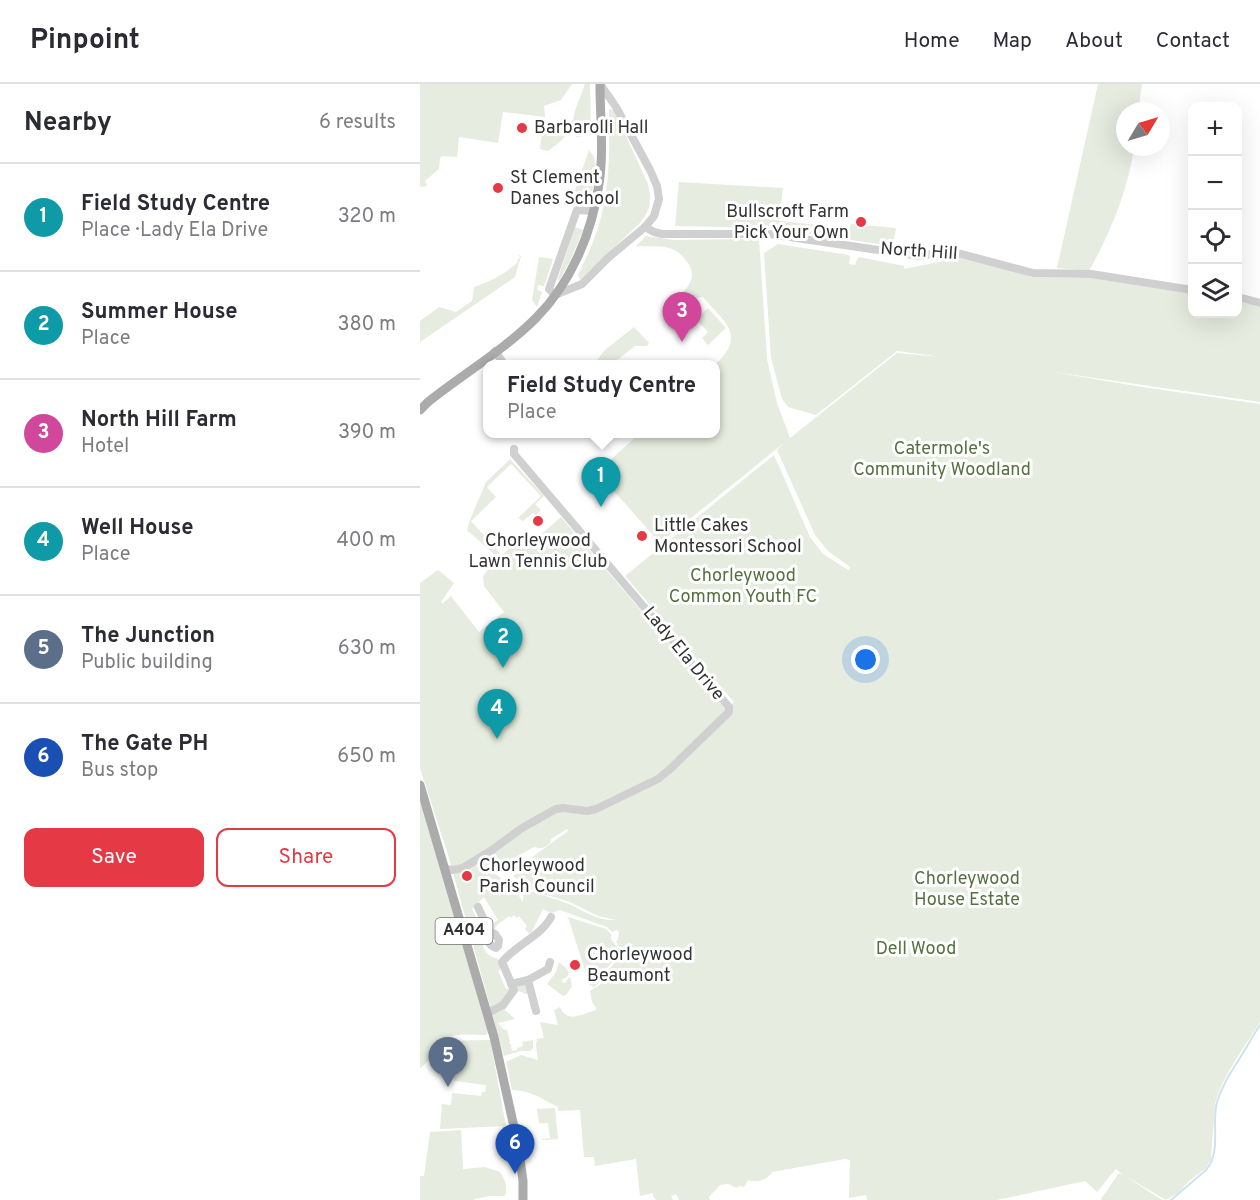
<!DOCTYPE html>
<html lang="en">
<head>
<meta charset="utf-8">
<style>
	:root { --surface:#fff; --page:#f7f7f7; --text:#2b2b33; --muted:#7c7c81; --line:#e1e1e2; --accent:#e63946 }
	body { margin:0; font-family:Overpass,sans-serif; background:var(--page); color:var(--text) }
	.controls { position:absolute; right:18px; top:18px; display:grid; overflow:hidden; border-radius:12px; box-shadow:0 6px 24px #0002 }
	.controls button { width:54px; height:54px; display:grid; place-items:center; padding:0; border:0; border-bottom:2px solid var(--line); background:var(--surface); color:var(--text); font:30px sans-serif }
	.compass { position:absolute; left:696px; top:18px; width:54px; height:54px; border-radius:50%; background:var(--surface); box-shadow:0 6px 24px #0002; rotate:52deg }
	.you { position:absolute; left:446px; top:576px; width:21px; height:21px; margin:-15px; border:4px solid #fff; border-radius:50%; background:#1a73e8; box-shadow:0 0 0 9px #1a73e833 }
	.badge { display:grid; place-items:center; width:39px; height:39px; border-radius:50%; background:var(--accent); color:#fff; font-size:20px; font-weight:700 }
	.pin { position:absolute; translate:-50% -50px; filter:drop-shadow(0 2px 3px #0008) }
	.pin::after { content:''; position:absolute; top:32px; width:21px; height:18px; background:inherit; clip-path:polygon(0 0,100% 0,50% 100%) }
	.popup { position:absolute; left:63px; top:276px; width:237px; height:78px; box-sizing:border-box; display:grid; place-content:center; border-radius:12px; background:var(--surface); filter:drop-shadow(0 2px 4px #0005); font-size:20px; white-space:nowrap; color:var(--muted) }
	.popup b { font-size:22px; color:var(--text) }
	.popup::after { content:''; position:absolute; left:50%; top:100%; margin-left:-12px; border:12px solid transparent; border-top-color:var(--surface) }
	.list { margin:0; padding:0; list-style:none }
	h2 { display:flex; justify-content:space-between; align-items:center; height:78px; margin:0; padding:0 24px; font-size:26px }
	h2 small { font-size:20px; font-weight:400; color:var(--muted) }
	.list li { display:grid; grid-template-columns:39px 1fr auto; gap:18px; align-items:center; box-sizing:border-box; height:108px; padding:0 24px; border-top:2px solid var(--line) }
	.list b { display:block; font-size:22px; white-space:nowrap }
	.list p { margin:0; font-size:20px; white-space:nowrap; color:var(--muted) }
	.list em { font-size:20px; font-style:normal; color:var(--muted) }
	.actions { display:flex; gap:12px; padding:18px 24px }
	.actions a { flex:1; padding:14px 0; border:2px solid var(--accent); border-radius:12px; text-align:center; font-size:21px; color:var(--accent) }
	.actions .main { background:var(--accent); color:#fff }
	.icon { flex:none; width:33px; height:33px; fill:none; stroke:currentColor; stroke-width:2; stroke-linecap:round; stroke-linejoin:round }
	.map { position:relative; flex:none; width:840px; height:1116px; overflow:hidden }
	header { display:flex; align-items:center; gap:36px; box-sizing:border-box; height:84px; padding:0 30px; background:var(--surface); border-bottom:2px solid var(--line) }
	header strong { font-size:28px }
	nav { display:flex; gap:33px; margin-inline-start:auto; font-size:21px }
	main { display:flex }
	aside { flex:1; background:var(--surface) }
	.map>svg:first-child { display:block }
	.green { fill:#e6ecdf; fill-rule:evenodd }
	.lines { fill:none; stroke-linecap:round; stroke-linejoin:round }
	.stream { stroke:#cfe2ee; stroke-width:2 }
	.minor { stroke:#d0d0d0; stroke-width:8 }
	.major { stroke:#ababab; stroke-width:9 }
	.poi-dot { fill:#e63946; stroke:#fff; stroke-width:2 }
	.labels { text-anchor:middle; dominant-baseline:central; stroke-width:6; stroke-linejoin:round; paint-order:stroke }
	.shield { fill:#fff; stroke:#707070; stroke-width:1.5 }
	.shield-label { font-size:16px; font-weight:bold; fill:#333 }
	.poi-label { font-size:18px; fill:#333; stroke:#fff; text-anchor:start }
	.street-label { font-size:18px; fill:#333; stroke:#fff }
	.park-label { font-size:18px; fill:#56703f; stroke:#fff }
</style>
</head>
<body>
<header>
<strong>Pinpoint</strong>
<nav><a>Home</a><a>Map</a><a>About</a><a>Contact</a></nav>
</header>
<main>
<aside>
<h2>Nearby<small>6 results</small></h2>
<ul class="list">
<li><span class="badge" style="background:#0f9aa8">1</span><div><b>Field Study Centre</b><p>Place · Lady Ela Drive</p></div><em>320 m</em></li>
<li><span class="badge" style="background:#0f9aa8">2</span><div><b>Summer House</b><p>Place</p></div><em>380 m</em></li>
<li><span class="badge" style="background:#d1479c">3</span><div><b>North Hill Farm</b><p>Hotel</p></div><em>390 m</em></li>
<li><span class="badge" style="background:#0f9aa8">4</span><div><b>Well House</b><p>Place</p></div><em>400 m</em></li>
<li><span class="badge" style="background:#5c6f8a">5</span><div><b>The Junction</b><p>Public building</p></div><em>630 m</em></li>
<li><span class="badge" style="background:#1a4fb4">6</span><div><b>The Gate PH</b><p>Bus stop</p></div><em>650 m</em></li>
</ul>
<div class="actions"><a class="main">Save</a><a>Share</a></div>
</aside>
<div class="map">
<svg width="840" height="1116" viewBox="0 0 840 1116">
	<rect width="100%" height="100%" fill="#fff"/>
	<g class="green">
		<path d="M 0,0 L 152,0 L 141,16 L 124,22 L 125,33 L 83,28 L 78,59 L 39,53 L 37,73 L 22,72 L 20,74 L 19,85 L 5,97 L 7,102 L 0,103 Z"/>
		<path d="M 165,0 L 170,0 L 171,51 L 157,53 L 150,46 L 142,56 L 128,67 L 120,65 L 122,47 L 153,36 C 155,23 161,13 165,0 Z"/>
		<path d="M 678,0 L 722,0 L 718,27 L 705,27 L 705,63 L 714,63 C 708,107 690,149 669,187 L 637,184 Z"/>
		<path d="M 189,25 L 194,26 L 228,100 C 232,117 231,125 220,139 L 160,196 L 158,191 C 163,180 169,169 173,158 C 190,116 190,70 189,25 Z"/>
		<path d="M 169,66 L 174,73 L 176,83 L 172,109 L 170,119 L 165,122 L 150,121 Z"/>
		<path d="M 259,98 L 363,104 L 359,137 L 430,144 L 431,140 L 476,144 L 473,162 L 350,144 L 255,142 Z"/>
		<path d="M 155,143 L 163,146 L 151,175 L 140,195 L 137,197 Z"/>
		<path d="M 226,152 L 254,156 L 339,155 L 347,275 L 357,319 L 370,354 L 477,269 L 522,273 L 477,267 L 396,331 L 368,323 L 362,315 L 351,274 L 344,169 L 358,160 L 429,171 L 430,174 L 429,180 L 435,181 L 437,175 L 439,173 L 484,182 L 484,185 L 524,177 L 530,171 L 550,175 L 612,193 L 671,194 L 772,210 L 772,230 L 818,230 L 818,217 L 840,223 L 840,318 L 627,287 L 722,303 L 840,320 L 840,938 C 824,964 804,989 795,1019 L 791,1075 L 786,1084 L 769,1097 L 758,1109 L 746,1116 L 705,1092 L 742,1116 L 682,1116 L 681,1115 L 699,1089 L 703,1091 L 696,1085 L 677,1108 L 665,1097 L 577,1116 L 447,1116 L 446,1111 L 429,1114 L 430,1076 L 425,1075 L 352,1088 C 348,1096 336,1099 328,1096 L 324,1103 L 319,1102 L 317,1104 L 308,1100 L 300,1101 L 289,1113 L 290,1116 L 259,1116 L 256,1110 L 251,1112 L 253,1116 L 236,1116 L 233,1112 L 233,1109 L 220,1112 L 216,1075 L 175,1082 L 174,1073 L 164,1073 L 160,1026 L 138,1027 L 138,1023 C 122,1015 110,1006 92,1006 L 86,978 L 101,971 L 118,976 L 116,961 L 117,955 L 124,954 L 120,938 L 138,941 L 134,926 L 140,923 C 147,940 162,930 176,926 L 176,924 L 172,918 L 170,907 L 181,900 L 190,884 L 202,871 L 202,866 L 196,858 L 198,855 L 199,848 L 197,846 L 192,848 L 187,843 L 140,826 L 131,829 L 123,825 L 112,847 L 109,850 L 105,845 L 107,842 L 99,832 L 97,834 L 94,831 L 91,834 L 89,832 L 77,841 L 74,846 L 71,845 L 73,839 L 78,836 L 64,813 L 52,825 L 60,842 L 64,841 L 66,847 L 63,847 C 60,860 64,872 78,875 L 82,884 L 78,887 L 86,905 L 105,899 L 108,908 L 106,910 L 98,907 L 85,926 L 95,935 L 78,939 L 83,945 L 87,946 L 90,957 L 89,958 L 90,960 L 91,960 L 92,967 L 97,966 L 97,964 L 103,962 L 102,958 L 113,956 L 113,964 L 110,967 L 101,967 L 84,972 L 28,771 L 0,684 L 0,499 L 18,486 L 34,499 L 21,518 L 23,519 L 31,512 L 59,548 L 84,528 L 64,502 L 63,492 L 70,483 L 104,450 L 111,455 L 116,455 L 141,433 L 306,626 L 314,618 L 205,492 L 354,371 L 390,453 L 403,470 L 428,486 L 429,486 L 430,483 L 408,467 L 395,451 L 357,366 L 364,359 L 240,459 L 177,388 L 219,350 L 295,350 L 295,281 C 327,251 305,239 283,213 L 250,220 C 263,209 281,195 267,178 C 262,171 257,166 249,164 C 238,161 226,163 216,162 ZM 147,745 L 148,747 L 107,777 L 101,784 L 101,787 L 93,792 L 114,807 L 150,818 L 178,832 L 196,836 C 178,837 166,828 151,821 C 138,815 123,812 110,807 L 104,802 L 103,818 L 95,806 L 72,787 L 68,789 L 76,784 L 114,763 C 121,765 125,764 130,759 L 131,755 Z"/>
		<path d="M 98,170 L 101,172 L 95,193 L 0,258 L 0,237 L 19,223 L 36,228 L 52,217 L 54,203 C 71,197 85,190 98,178 L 97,176 L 100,174 Z"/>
		<path d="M 119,173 L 133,175 L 124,202 L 118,201 L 117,206 L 122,208 L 117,223 L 112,216 Z"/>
		<path d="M 288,224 L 306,244 L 288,261 L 282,254 L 288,248 L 276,235 Z"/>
		<path d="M 214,243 L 229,259 L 227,262 L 215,262 L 192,280 L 174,280 L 184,267 Z"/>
		<path d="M 90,375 L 124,412 L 115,420 L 121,426 L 116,431 L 113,429 L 103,437 L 98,434 L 121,412 L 91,380 L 67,403 L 76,413 L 51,437 L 80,469 L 76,472 L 47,446 L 50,436 L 66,398 Z"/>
		<path d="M 0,714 L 69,947 L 66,951 C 52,951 24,947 17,961 C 12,971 9,978 0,984 Z"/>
		<path d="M 148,833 L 186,845 L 191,850 L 191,855 L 200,867 L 200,870 L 187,884 L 179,899 L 173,904 L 172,901 L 170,902 Z"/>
		<path d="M 139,878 L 147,885 L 149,890 L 146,894 L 142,895 L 143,899 L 147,898 L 146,896 L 150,893 L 152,902 L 146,911 L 143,912 L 127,900 L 136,888 Z"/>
		<path d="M 70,956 L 86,1042 L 20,1045 L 22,1020 L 31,1021 L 32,1009 L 61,1012 L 62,1008 L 65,1008 L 66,1001 L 34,997 L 34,989 L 25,987 L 27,980 L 30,979 L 30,976 L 27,976 L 23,957 Z"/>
		<path d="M 135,1024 L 138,1055 L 122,1056 L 122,1055 L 130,1054 L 128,1039 L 119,1039 L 117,1025 Z"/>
		<path d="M 41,1046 L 43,1085 L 65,1083 L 80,1088 C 85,1095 88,1103 85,1112 L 70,1112 L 54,1115 L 54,1116 L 0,1116 L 0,1092 L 4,1092 L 10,1048 Z"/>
	</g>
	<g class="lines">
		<path class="stream" d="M 751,1116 L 786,1086 C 802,1067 791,1040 797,1018 C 804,997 812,987 823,969 C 829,959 834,950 840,941"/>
		<g class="minor">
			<path d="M 173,127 L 157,126 L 129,205 L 135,211 L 162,200 L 189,173 L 225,143 L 234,132 L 239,115 L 237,102 L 230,86 L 196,23 L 180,0"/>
			<path d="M 225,143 L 234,148 L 242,150 L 349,150 L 499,172 L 530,167 L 613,189 L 671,190 L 772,206"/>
			<path d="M 818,213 L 840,219"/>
			<path d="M 75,267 L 84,280"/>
			<path d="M 26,785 L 32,786 L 43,784 L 72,766 L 102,744 L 136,725 L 143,724 L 167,727 L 176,725 L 238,695 L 249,686 L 309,628 L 309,623 L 94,370 L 94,365"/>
			<path d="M 58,823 L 70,849"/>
			<path d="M 73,849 L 75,850 L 79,856 L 78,862 L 76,864 C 70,862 66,857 69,851 Z"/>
			<path d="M 108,896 L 116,927"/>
			<path d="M 91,900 L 108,896 L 128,885 L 130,878"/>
			<path d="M 68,929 L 83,921 L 94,906 L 82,878 C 96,861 122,851 131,833"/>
		</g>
		<g class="major">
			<path d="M 0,326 L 8,318 C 43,290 84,266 116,234 C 151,199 172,149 179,100 C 184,69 180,32 180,0"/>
			<path d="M 0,701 L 74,953 L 98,1061 L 103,1097 L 103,1116"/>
		</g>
	</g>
	<g class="poi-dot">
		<circle cx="102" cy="44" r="6"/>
		<circle cx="78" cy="104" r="6"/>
		<circle cx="441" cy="138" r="6"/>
		<circle cx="118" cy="437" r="6"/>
		<circle cx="222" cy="452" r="6"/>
		<circle cx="47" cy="792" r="6"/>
		<circle cx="155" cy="881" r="6"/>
	</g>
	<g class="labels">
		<rect class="shield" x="15.5" y="834" width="57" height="26" rx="4.5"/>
		<g class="shield-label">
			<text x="44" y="847">A404</text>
		</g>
		<g class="poi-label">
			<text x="114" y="44">Barbarolli Hall</text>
			<text x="90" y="94">St Clement<tspan x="90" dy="21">Danes School</tspan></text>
			<text x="429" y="128" text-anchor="end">Bullscroft Farm<tspan x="429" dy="21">Pick Your Own</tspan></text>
			<text x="234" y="442">Little Cakes<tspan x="234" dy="21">Montessori School</tspan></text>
			<text x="118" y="457" text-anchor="middle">Chorleywood<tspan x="118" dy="21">Lawn Tennis Club</tspan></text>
			<text x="59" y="782">Chorleywood<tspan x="59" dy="21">Parish Council</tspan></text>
			<text x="167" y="871">Chorleywood<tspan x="167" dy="21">Beaumont</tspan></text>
		</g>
		<g class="street-label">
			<text transform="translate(499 168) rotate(4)">North Hill</text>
			<text transform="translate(263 570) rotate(50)">Lady Ela Drive</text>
		</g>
		<g class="park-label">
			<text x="522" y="365">Catermole's<tspan x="522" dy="21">Community Woodland</tspan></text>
			<text x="323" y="492">Chorleywood<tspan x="323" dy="21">Common Youth FC</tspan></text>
			<text x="547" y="795">Chorleywood<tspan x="547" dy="21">House Estate</tspan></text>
			<text x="496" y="865">Dell Wood</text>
		</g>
	</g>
</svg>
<div class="controls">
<button>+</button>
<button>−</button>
<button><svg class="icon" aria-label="locate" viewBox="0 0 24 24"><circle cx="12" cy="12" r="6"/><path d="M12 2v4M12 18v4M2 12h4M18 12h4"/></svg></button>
<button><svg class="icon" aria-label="layers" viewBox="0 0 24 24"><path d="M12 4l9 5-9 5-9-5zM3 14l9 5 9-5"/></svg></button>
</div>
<svg class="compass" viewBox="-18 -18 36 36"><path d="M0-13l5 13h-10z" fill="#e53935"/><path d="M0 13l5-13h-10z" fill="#7c7c81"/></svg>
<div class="you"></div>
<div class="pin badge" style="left:181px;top:423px;background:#0f9aa8">1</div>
<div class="popup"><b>Field Study Centre</b>Place</div>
<div class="pin badge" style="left:83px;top:584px;background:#0f9aa8">2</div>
<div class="pin badge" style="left:262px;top:258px;background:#d1479c">3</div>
<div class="pin badge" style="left:77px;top:655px;background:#0f9aa8">4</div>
<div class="pin badge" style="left:28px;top:1003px;background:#5c6f8a">5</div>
<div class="pin badge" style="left:95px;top:1090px;background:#1a4fb4">6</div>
</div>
</main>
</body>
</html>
